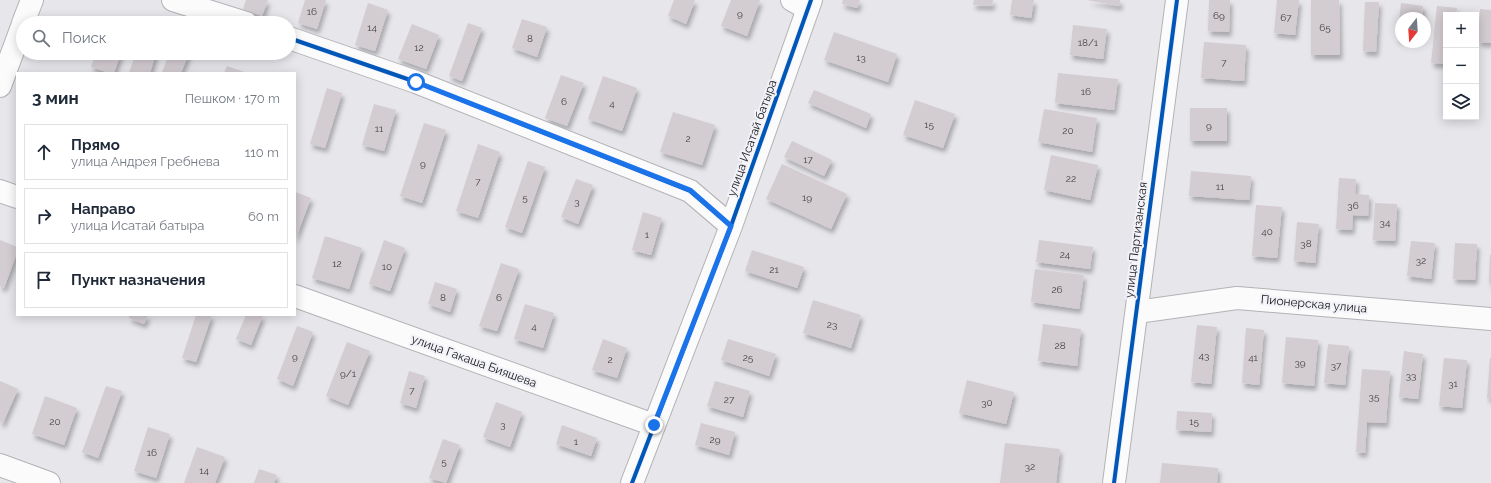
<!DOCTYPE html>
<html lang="ru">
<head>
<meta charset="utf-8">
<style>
	:root { --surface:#fff; --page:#f2f2f3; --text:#1f2937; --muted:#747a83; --line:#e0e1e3 }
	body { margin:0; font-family:Raleway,sans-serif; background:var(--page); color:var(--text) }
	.controls { position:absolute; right:12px; top:12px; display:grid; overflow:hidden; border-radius:0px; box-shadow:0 2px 10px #0003 }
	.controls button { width:36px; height:36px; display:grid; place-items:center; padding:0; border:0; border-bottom:1px solid var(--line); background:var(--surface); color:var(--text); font:20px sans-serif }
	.compass { position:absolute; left:1395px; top:12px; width:36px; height:36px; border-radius:50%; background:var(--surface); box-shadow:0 2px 10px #0003; rotate:197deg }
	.stop { position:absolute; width:12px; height:12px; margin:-9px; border:3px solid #1a73e8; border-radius:50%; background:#fff }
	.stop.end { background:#1a73e8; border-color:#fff; box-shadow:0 1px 4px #0008 }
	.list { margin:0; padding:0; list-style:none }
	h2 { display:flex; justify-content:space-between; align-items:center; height:52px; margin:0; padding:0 16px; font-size:17px }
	h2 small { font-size:13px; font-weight:400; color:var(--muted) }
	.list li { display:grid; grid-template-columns:26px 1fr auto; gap:12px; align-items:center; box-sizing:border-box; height:56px; margin:0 8px 8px; padding:0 8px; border:1px solid var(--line); border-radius:0px }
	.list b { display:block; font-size:15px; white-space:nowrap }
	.list p { margin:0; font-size:13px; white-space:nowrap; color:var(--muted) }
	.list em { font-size:13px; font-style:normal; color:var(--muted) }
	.icon { flex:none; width:22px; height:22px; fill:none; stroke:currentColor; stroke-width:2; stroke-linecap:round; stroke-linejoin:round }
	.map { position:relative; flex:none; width:1491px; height:483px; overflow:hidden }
	.search { position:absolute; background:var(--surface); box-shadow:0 2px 10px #0003; left:16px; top:16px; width:280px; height:44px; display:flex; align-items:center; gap:10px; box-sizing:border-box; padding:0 14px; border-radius:22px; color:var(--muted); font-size:15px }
	.panel { position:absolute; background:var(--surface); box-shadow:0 2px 10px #0003; left:16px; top:72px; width:280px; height:244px; border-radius:0px }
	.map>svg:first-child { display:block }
	.building { fill:#d3ccd1; filter:url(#shadow) }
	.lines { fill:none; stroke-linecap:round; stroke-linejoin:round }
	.minor-casing { stroke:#b3b3b6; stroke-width:24 }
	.minor { stroke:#fbfbfc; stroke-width:22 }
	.cycleway-casing { stroke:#f2f2f9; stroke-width:6 }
	.cycleway { stroke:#0057b8; stroke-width:4 }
	.route { stroke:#1a73e8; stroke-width:5 }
	.labels { text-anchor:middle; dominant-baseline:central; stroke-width:4; stroke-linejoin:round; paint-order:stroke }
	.number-label { font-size:10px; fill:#464447 }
	.street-label { font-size:12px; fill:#171719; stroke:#f2f2f9 }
</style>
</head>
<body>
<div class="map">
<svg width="1491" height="483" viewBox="0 0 1491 483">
	<defs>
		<filter id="shadow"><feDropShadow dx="2.5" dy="4.5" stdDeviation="2" flood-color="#0004"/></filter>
	</defs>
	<rect width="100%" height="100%" fill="#e6e6eb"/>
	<!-- building -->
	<path class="building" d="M246,0H268L262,16L243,9Z
		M305,0H326L317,29L298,23Z
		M674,0H695L686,24L668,16Z
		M731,0H760L747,36L721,26Z
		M843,0H860L857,8L842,4Z
		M974,0H993L992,6L973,5Z
		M1012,0H1034L1031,18L1010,15Z
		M1087,0H1120V6Z
		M1209,0H1230L1229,32L1208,31Z
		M1277,0H1299L1295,35L1274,33Z
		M1311,0H1339L1340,55H1311Z
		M1365,2H1379L1376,52L1363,51Z
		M368,3L388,10L375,51L355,45Z
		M1401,3L1423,6L1422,18H1401V40L1397,39Z
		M1437,6L1457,8L1456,15H1446V64L1431,63Z
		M1480,9L1491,10V43L1478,42Z
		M522,19L547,27L537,57L512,48Z
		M468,23L482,28L462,81L449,76Z
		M412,24L439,35L426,69L398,59Z
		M1073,25L1107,29L1103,59L1070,55Z
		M834,32L897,54L888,82L824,60Z
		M1204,42L1246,45L1244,81L1201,78Z
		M96,53H121L114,73H109L91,67Z
		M136,53H156L150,73H129Z
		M169,53H189L181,73H162Z
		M227,66L247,73H224Z
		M1058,73L1118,79L1114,110L1055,103Z
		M561,75L584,83L567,126L545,118Z
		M603,76L637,88L622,131L588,119Z
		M327,88L342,93L325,148L310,144Z
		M814,90L871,114L866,128L808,103Z
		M915,100L955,114L943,148L903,135Z
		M374,104L396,110L384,151L362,145Z
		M1190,108H1227V141H1190Z
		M1044,109L1097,118L1092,152L1038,142Z
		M673,112L715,125L702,165L660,152Z
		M424,123L446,130L422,203L400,196Z
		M792,141L832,160L824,176L784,157Z
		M478,144L500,152L478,218L456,211Z
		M1051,155L1098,165L1090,200L1044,190Z
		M528,161L545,167L522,233L505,227Z
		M782,164L847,194L831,229L766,199Z
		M1191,171L1251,176L1249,200L1189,196Z
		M1339,178L1356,179L1355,194L1369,195L1368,216L1353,215L1352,230L1336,229Z
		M576,179L593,185L578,224L561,217Z
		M295,192L311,198L295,240Z
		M1375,203L1397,204L1395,241L1373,240Z
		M1256,205L1282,207L1277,258L1252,256Z
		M643,212L662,218L651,255L632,250Z
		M1297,222L1319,224L1315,263L1294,261Z
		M325,236L362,248L349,289L312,278Z
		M0,240L17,247V253L4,288L0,286Z
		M384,240L405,248L390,291L369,284Z
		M1039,240L1093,247L1090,269L1036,262Z
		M1411,241L1435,243L1431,279L1407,276Z
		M1455,243L1477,244L1475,280L1453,279Z
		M752,250L804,267L797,288L745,271Z
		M1490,255H1491V283H1489Z
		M501,263L519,269L497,331L479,326Z
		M1035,269L1084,275L1079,309L1031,302Z
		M435,282L457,289L450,312L428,304Z
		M813,300L861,315L851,348L803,333Z
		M525,304L554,313L543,348L514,339Z
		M130,315H148L144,324L129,318Z
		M196,315H212L196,362L182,358Z
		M246,315H263L251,345L236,339Z
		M1043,324L1081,329L1077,366L1038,361Z
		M1197,325L1217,327L1211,384L1191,382Z
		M297,326L313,332L293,386L277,379Z
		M1246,328L1264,330L1259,385L1242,383Z
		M1286,337L1318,340L1314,386L1282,383Z
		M603,339L627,348L617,378L592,370Z
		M728,339L776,354L769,376L721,360Z
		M347,342L370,351L348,405L326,396Z
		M1328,344L1349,346L1345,385L1324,383Z
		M1404,351L1423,354L1418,399L1399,397Z
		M1444,358L1467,360L1462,408L1439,406Z
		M1490,358H1491V399L1487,398Z
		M1362,369L1390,371L1386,423L1367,422L1365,453L1356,452Z
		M409,371L425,376L416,408L400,403Z
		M967,380L1014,392L1006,424L959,413Z
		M0,381L18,389L3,423L0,422Z
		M715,381L750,391L743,417L707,406Z
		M106,386L122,391L98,458L82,452Z
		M45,396L77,408L64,445L32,434Z
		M496,402L522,412L510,447L483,437Z
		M1177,411L1212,413L1211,432L1176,430Z
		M701,423L735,432L729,455L695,445Z
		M562,425L597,438L591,456L556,444Z
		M148,427L170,434L156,478L134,471Z
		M443,439L460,445L446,483L429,478Z
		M1005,443L1060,449L1056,483H1000Z
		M197,447L225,457L215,483H184Z
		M1162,463L1218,468L1217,483H1160Z
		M259,469L277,475L274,483H254Z"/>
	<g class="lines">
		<!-- minor casing -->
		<g class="minor-casing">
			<path id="minor" d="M173,0L246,23
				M792,0L808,9
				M23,23L32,0
				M289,38L416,82L690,191L731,226
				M0,86L23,24
				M0,191L17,197
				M295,296L654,425
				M1137,312L1237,298L1491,319
				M0,465L49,483
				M632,483L731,226L811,0
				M1114,483L1177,0"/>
		</g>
		<!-- minor -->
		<use href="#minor" class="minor"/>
		<!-- cycleway casing -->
		<g class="cycleway-casing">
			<path id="cycleway" d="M289,38L416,82L690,191L731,226
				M632,483L731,226L811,0
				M1114,483L1177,0"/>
		</g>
		<!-- cycleway -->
		<use href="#cycleway" class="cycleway"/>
	</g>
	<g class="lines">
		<!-- route -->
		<path class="route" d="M416,82L690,190L731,226L654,425"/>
	</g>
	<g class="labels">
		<!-- number labels -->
		<g class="number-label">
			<text x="312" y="11">16</text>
			<text x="740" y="13">9</text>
			<text x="1219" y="15">69</text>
			<text x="1286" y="17">67</text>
			<text x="372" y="27">14</text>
			<text x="1325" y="27">65</text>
			<text x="530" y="38">8</text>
			<text x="1088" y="42">18/1</text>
			<text x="419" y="47">12</text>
			<text x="861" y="57">13</text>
			<text x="1224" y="62">7</text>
			<text x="1086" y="91">16</text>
			<text x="564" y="101">6</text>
			<text x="612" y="103">4</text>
			<text x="929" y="124">15</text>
			<text x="1209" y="125">9</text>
			<text x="379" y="128">11</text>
			<text x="1068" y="130">20</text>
			<text x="688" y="138">2</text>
			<text x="808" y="159">17</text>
			<text x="423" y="163">9</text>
			<text x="1071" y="178">22</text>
			<text x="478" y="181">7</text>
			<text x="1220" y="186">11</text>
			<text x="525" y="197">5</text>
			<text x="807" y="197">19</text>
			<text x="577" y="201">3</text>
			<text x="1353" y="205">36</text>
			<text x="1385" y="222">34</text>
			<text x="1267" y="231">40</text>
			<text x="647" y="234">1</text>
			<text x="1306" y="243">38</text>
			<text x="1065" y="254">24</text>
			<text x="1421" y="260">32</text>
			<text x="337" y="263">12</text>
			<text x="387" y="266">10</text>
			<text x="774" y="269">21</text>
			<text x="1057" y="289">26</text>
			<text x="443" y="297">8</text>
			<text x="499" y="297">6</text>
			<text x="832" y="324">23</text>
			<text x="534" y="326">4</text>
			<text x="1060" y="345">28</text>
			<text x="1204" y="355">43</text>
			<text x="295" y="356">9</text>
			<text x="748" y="357">25</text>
			<text x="1253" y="357">41</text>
			<text x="610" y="359">2</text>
			<text x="1300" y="362">39</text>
			<text x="1336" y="365">37</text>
			<text x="348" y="373">9/1</text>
			<text x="1411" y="375">33</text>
			<text x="1453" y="383">31</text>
			<text x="412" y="390">7</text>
			<text x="1374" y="396">35</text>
			<text x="729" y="399">27</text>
			<text x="987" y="402">30</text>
			<text x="55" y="421">20</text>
			<text x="1194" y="421">15</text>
			<text x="503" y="424">3</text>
			<text x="715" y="439">29</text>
			<text x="576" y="441">1</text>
			<text x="152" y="452">16</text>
			<text x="444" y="461">5</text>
			<text x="1030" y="466">32</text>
			<text x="204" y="470">14</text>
		</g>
		<!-- street labels -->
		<g class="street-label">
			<text transform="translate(752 138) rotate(-70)">улица Исатай батыра</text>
			<text transform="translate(1136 240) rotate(-83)">улица Партизанская</text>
			<text transform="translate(1314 304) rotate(5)">Пионерская улица</text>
			<text transform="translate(474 361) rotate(20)">улица Гакаша Бияшева</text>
		</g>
	</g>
</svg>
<div class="controls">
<button>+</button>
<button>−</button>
<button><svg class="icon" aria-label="layers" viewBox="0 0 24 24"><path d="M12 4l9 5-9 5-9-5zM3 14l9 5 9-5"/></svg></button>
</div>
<svg class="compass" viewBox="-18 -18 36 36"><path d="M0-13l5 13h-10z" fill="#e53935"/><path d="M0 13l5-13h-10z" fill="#747a83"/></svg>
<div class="stop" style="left:416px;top:82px"></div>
<div class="stop end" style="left:654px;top:425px"></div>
<div class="search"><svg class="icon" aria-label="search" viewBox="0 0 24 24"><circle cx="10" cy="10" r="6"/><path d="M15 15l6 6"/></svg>Поиск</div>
<section class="panel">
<h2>3 мин<small>Пешком · 170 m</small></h2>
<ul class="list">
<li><svg class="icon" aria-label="ahead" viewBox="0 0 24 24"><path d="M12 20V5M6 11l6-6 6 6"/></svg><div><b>Прямо</b><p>улица Андрея Гребнева</p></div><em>110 m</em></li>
<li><svg class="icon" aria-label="right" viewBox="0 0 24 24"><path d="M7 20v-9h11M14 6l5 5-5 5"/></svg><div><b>Направо</b><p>улица Исатай батыра</p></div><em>60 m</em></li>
<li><svg class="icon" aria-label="arrive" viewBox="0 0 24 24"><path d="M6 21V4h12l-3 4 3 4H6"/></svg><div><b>Пункт назначения</b></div></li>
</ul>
</section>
</div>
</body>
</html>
